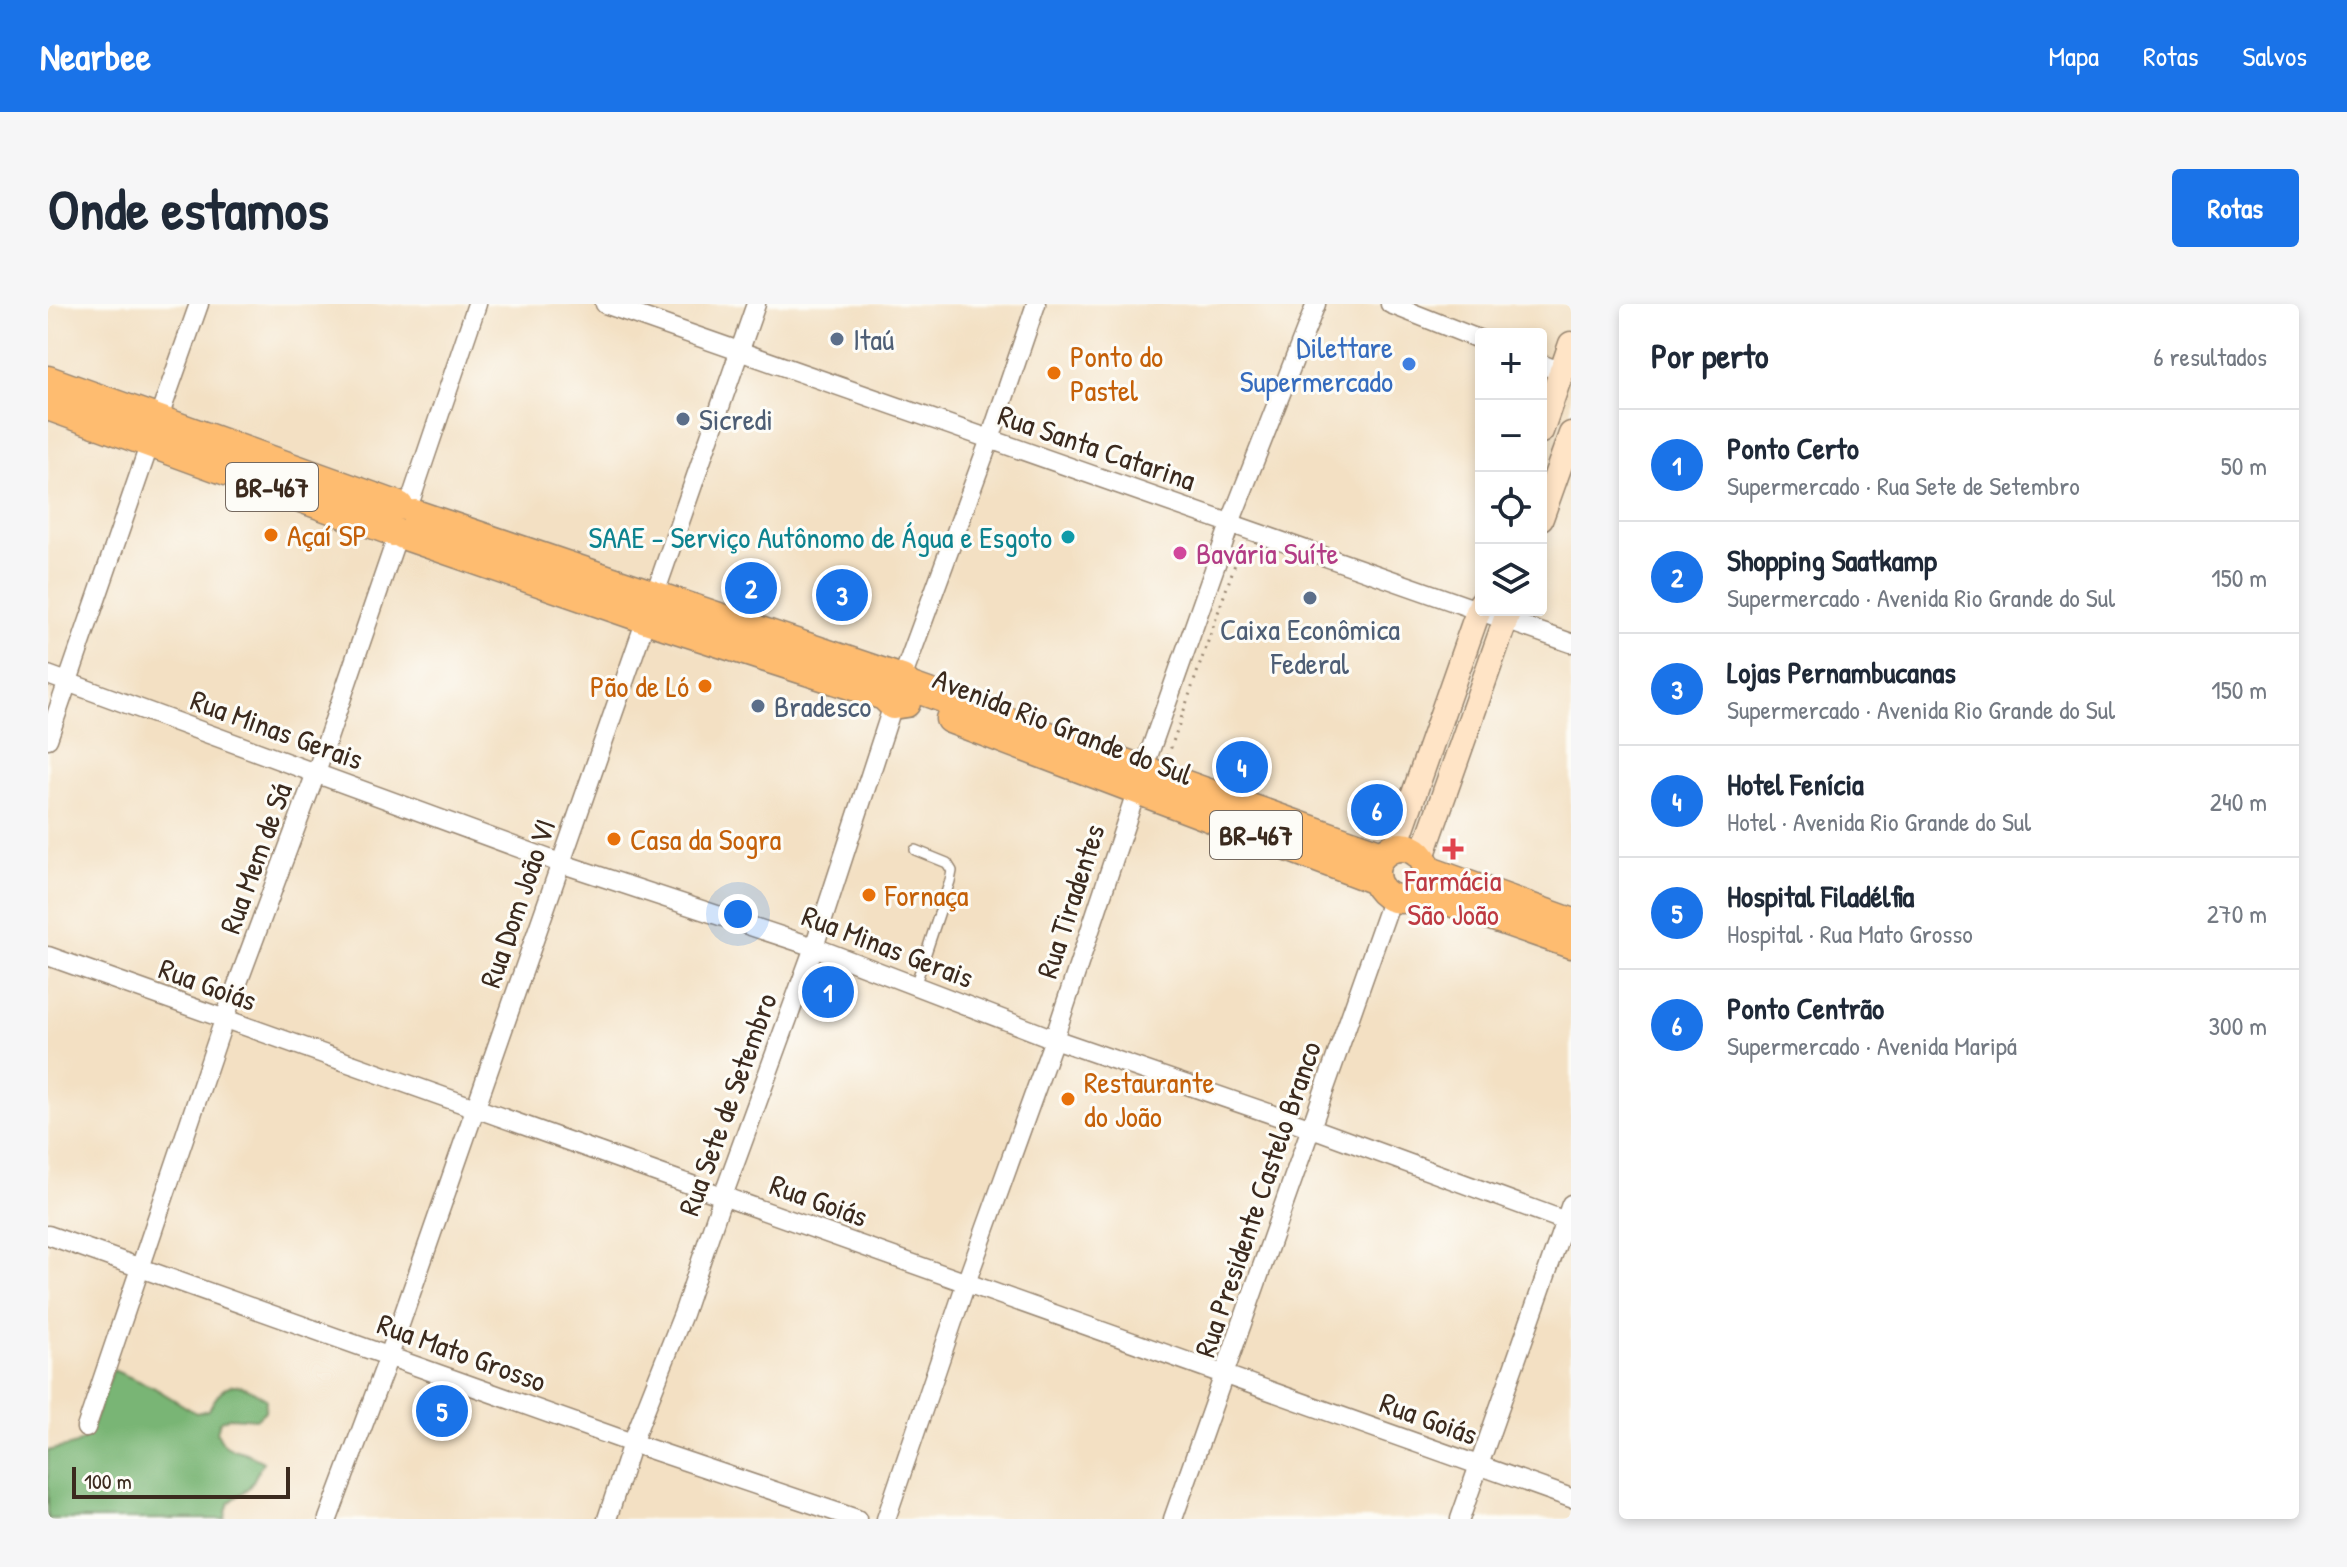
<!DOCTYPE html>
<html lang="pt">
<head>
<meta charset="utf-8">
<style>
	:root { --surface:#fff; --page:#f6f6f7; --text:#1f2937; --muted:#747a83; --line:#e0e1e3; --accent:#1a73e8 }
	body { margin:0; font-family:"Patrick Hand",sans-serif; background:var(--page); color:var(--text) }
	.controls { position:absolute; right:24px; top:24px; display:grid; overflow:hidden; border-radius:8px; box-shadow:0 4px 12px #0003 }
	.controls button { width:72px; height:72px; display:grid; place-items:center; padding:0; border:0; border-bottom:2px solid var(--line); background:var(--surface); color:var(--text); font:40px sans-serif }
	.scale { position:absolute; left:24px; bottom:20px; width:218px; box-sizing:border-box; padding-left:8px; border:4px solid #3b2a1e; border-top:0; font-size:22px; line-height:28px; white-space:nowrap; color:#3b2a1e; -webkit-text-stroke:6px #fdfcf7; paint-order:stroke }
	.you { position:absolute; left:690px; top:610px; width:28px; height:28px; margin:-20px; border:6px solid #fff; border-radius:50%; background:#1a73e8; box-shadow:0 0 0 12px #1a73e833 }
	.badge { display:grid; place-items:center; width:52px; height:52px; border-radius:50%; background:var(--accent); color:#fff; font-size:26px; font-weight:700 }
	.pin { position:absolute; translate:-50% -50%; border:4px solid #fff; box-shadow:0 2px 8px #0006 }
	.list { margin:0; padding:0; list-style:none }
	h2 { display:flex; justify-content:space-between; align-items:center; height:104px; margin:0; padding:0 32px; font-size:34px }
	h2 small { font-size:26px; font-weight:400; color:var(--muted) }
	.list li { display:grid; grid-template-columns:52px 1fr auto; gap:24px; align-items:center; box-sizing:border-box; height:112px; padding:0 32px; border-top:2px solid var(--line) }
	.list b { display:block; font-size:30px; white-space:nowrap }
	.list p { margin:0; font-size:26px; white-space:nowrap; color:var(--muted) }
	.list em { font-size:26px; font-style:normal; color:var(--muted) }
	.icon { flex:none; width:44px; height:44px; fill:none; stroke:currentColor; stroke-width:2; stroke-linecap:round; stroke-linejoin:round }
	.map { position:relative; flex:none; width:1523px; height:1215px; overflow:hidden; border-radius:8px }
	header { display:flex; align-items:center; gap:48px; box-sizing:border-box; height:112px; padding:0 40px; background:var(--accent); color:#fff }
	header strong { font-size:38px }
	nav { display:flex; gap:44px; margin-inline-start:auto; font-size:28px }
	.intro { display:flex; align-items:center; justify-content:space-between; box-sizing:border-box; height:192px; padding:0 48px }
	h1 { margin:0; font-size:56px }
	.button { padding:20px 36px; border-radius:8px; background:var(--accent); color:#fff; font-size:28px; font-weight:700 }
	main { display:flex; gap:48px; padding:0 48px }
	aside { flex:1; background:var(--surface); border-radius:8px; box-shadow:0 4px 12px #0003 }
	.map>svg:first-child { display:block }
	.forest { fill:#79b574; stroke:#5a7049; stroke-width:2 }
	.lines { fill:none; stroke-linecap:round; stroke-linejoin:round }
	.service-casing { stroke:#978570; stroke-width:12 }
	.minor-casing { stroke:#978570; stroke-width:21 }
	.secondary-casing { stroke:#978570; stroke-width:27 }
	.primary-casing { stroke:#978570; stroke-width:31 }
	.path { stroke:#978570; stroke-width:3; stroke-dasharray:2 6; stroke-linecap:butt }
	.service { stroke:#fff; stroke-width:9 }
	.minor { stroke:#fff; stroke-width:18 }
	.secondary { stroke:#ffe4c6; stroke-width:24 }
	.primary { stroke:#febc70; stroke-width:28 }
	.service-dot { fill:#5c6f8a; stroke:#fdfcf7; stroke-width:3 }
	.shop-dot { fill:#3f7fe0; stroke:#fdfcf7; stroke-width:3 }
	.food-dot { fill:#e8710a; stroke:#fdfcf7; stroke-width:3 }
	.culture-dot { fill:#0f9aa8; stroke:#fdfcf7; stroke-width:3 }
	.hotel-dot { fill:#d1479c; stroke:#fdfcf7; stroke-width:3 }
	.health-dot { fill:#e0444e; stroke:#fdfcf7; stroke-width:3 }
	.labels { text-anchor:middle; dominant-baseline:central; stroke-width:6; stroke-linejoin:round; paint-order:stroke }
	.shield { fill:#fdfcf7; stroke:#75695f; stroke-width:2 }
	.shield-label { font-size:28px; font-weight:bold; fill:#3b2a1e }
	.service-label { font-size:30px; fill:#4e5e75; stroke:#fdfcf7; text-anchor:start }
	.shop-label { font-size:30px; fill:#366cbe; stroke:#fdfcf7; text-anchor:end }
	.food-label { font-size:30px; fill:#c56008; stroke:#fdfcf7; text-anchor:start }
	.street-label { font-size:30px; fill:#3b2a1e; stroke:#fdfcf7 }
	.culture-label { font-size:30px; fill:#0d838f; stroke:#fdfcf7; text-anchor:end }
	.hotel-label { font-size:30px; fill:#b23c85; stroke:#fdfcf7; text-anchor:start }
	.health-label { font-size:30px; fill:#be3a42; stroke:#fdfcf7 }
</style>
</head>
<body>
<header>
<strong>Nearbee</strong>
<nav><a>Mapa</a><a>Rotas</a><a>Salvos</a></nav>
</header>
<div class="intro"><h1>Onde estamos</h1><a class="button">Rotas</a></div>
<main>
<div class="map">
<svg width="1523" height="1215" viewBox="0 0 1523 1215">
	<rect width="100%" height="100%" fill="#fdfcf7"/>
	<filter id="ink" filterUnits="userSpaceOnUse"><feTurbulence type="fractalNoise" baseFrequency=".0125" numOctaves="2"/><feDisplacementMap in="SourceGraphic" scale="16" xChannelSelector="R" yChannelSelector="G"/><feConvolveMatrix kernelMatrix="1 2 1 2 8 2 1 2 1" color-interpolation-filters="sRGB"/></filter>
	<filter id="wash" filterUnits="userSpaceOnUse"><feTurbulence type="fractalNoise" baseFrequency=".006" numOctaves="4" result="noise"/><feDisplacementMap in="SourceGraphic" scale="32" xChannelSelector="R" yChannelSelector="G"/><feGaussianBlur stdDeviation="1.8" result="paint"/><feColorMatrix in="noise" values="0 0 0 0 0 0 0 0 0 0 0 0 0 0 0 0 0 1.4 0 .05"/><feComposite in="paint" operator="in"/></filter>
	<g filter="url(#wash)">
		<rect width="100%" height="100%" fill="#f3e0c3"/>
		<!-- forest -->
		<path class="forest" d="M65,1066L105,1083L148,1109L161,1106C177,1073 189,1076 218,1095L217,1107L208,1115L183,1113L172,1117L169,1128C177,1145 179,1143 195,1148C202,1150 209,1155 215,1158C210,1165 207,1176 201,1183C189,1196 179,1192 177,1215H0V1147C15,1142 30,1144 41,1130Z"/>
	</g>
	<g filter="url(#ink)">
		<g class="lines">
			<!-- service casing -->
			<g class="service-casing">
				<path id="service" d="M867,682L902,577L904,567L899,559L867,546"/>
			</g>
			<!-- minor casing -->
			<g class="minor-casing">
				<path id="minor" d="M557,0L1523,339
					M1342,0L1433,36
					M1493,60L1514,68
					M110,116L151,0
					M360,204L429,0
					M0,371L512,559L766,643L1006,735L1264,824L1523,919
					M854,375L942,135L988,0
					M0,435L102,139
					M0,652L1523,1194
					M0,931L584,1139L809,1215
					M38,1124L176,716L268,469L350,230
					M280,1215L341,1052L708,0
					M559,1215L584,1139L635,1010L675,892L766,643L845,401
					M838,1215L918,979L1006,735L1096,464L1186,209L1268,0
					M1125,1215L1344,594
					M1412,1215L1523,900"/>
			</g>
			<!-- secondary casing -->
			<g class="secondary-casing">
				<path id="secondary" d="M1493,127L1523,40
					M1493,214L1523,130
					M1347,544L1433,299
					M1374,553L1461,306"/>
			</g>
			<!-- primary casing -->
			<g class="primary-casing">
				<path id="primary" d="M0,76L351,202
					M0,102L346,228
					M367,210L854,375L861,382L1334,551
					M355,231L598,315L836,392L845,401L858,399
					M902,415L1327,576
					M1327 569a26 26 0 1 1 52 0a26 26 0 1 1-52 0Z
					M1379,566L1523,618
					M1371,587L1523,640"/>
			</g>
			<!-- path -->
			<path class="path" d="M1120,452L1194,240"/>
			<!-- service -->
			<use href="#service" class="service"/>
			<!-- minor -->
			<use href="#minor" class="minor"/>
			<!-- secondary -->
			<use href="#secondary" class="secondary"/>
			<!-- primary -->
			<use href="#primary" class="primary"/>
		</g>
	</g>
	<!-- markers -->
	<g class="service-dot">
		<circle cx="789" cy="35" r="8"/>
		<circle cx="635" cy="115" r="8"/>
		<circle cx="1262" cy="294" r="8"/>
		<circle cx="710" cy="402" r="8"/>
	</g>
	<circle class="shop-dot" cx="1361" cy="60" r="8"/>
	<g class="food-dot">
		<circle cx="1006" cy="69" r="8"/>
		<circle cx="223" cy="231" r="8"/>
		<circle cx="657" cy="382" r="8"/>
		<circle cx="566" cy="535" r="8"/>
		<circle cx="821" cy="591" r="8"/>
		<circle cx="1020" cy="795" r="8"/>
	</g>
	<circle class="culture-dot" cx="1020" cy="233" r="8"/>
	<circle class="hotel-dot" cx="1132" cy="249" r="8"/>
	<path class="health-dot" d="M1401 533h8v8h8v8h-8v8h-8v-8h-8v-8h8z"/>
	<g class="labels">
		<!-- shield labels -->
		<g class="shield">
			<rect x="178" y="159" width="92" height="48" rx="6"/>
			<rect x="1162" y="507" width="92" height="48" rx="6"/>
		</g>
		<g class="shield-label">
			<text x="224" y="183">BR-467</text>
			<text x="1208" y="531">BR-467</text>
		</g>
		<!-- service labels -->
		<g class="service-label">
			<text x="805" y="35">Itaú</text>
			<text x="651" y="115">Sicredi</text>
			<text x="1262" y="325" text-anchor="middle">Caixa Econômica<tspan x="1262" dy="34">Federal</tspan></text>
			<text x="726" y="402">Bradesco</text>
		</g>
		<!-- shop labels -->
		<g class="shop-label">
			<text x="1345" y="43">Dilettare<tspan x="1345" dy="34">Supermercado</tspan></text>
		</g>
		<!-- food labels -->
		<g class="food-label">
			<text x="1022" y="52">Ponto do<tspan x="1022" dy="34">Pastel</tspan></text>
			<text x="239" y="231">Açaí SP</text>
			<text x="641" y="382" text-anchor="end">Pão de Ló</text>
			<text x="582" y="535">Casa da Sogra</text>
			<text x="837" y="591">Fornaça</text>
			<text x="1036" y="778">Restaurante<tspan x="1036" dy="34">do João</tspan></text>
		</g>
		<!-- street labels -->
		<g class="street-label">
			<text transform="translate(1049 143) rotate(19)">Rua Santa Catarina</text>
			<text transform="translate(1015 422) rotate(21)">Avenida Rio Grande do Sul</text>
			<text transform="translate(229 425) rotate(20)">Rua Minas Gerais</text>
			<text transform="translate(207 554) rotate(-70)">Rua Mem de Sá</text>
			<text transform="translate(1022 597) rotate(-72)">Rua Tiradentes</text>
			<text transform="translate(469 599) rotate(-71)">Rua Dom João VI</text>
			<text transform="translate(840 642) rotate(21)">Rua Minas Gerais</text>
			<text transform="translate(160 680) rotate(20)">Rua Goiás</text>
			<text transform="translate(679 800) rotate(-70)">Rua Sete de Setembro</text>
			<text transform="translate(1209 895) rotate(-71)">Rua Presidente Castelo Branco</text>
			<text transform="translate(771 896) rotate(20)">Rua Goiás</text>
			<text transform="translate(414 1048) rotate(20)">Rua Mato Grosso</text>
			<text transform="translate(1381 1114) rotate(20)">Rua Goiás</text>
		</g>
		<!-- culture labels -->
		<g class="culture-label">
			<text x="1004" y="233">SAAE - Serviço Autônomo de Água e Esgoto</text>
		</g>
		<!-- hotel labels -->
		<g class="hotel-label">
			<text x="1148" y="249">Bavária Suíte</text>
		</g>
		<!-- health labels -->
		<g class="health-label">
			<text x="1405" y="576">Farmácia<tspan x="1405" dy="34">São João</tspan></text>
		</g>
	</g>
</svg>
<div class="controls">
<button>+</button>
<button>−</button>
<button><svg class="icon" aria-label="locate" viewBox="0 0 24 24"><circle cx="12" cy="12" r="6"/><path d="M12 2v4M12 18v4M2 12h4M18 12h4"/></svg></button>
<button><svg class="icon" aria-label="layers" viewBox="0 0 24 24"><path d="M12 4l9 5-9 5-9-5zM3 14l9 5 9-5"/></svg></button>
</div>
<div class="scale">100 m</div>
<div class="you"></div>
<div class="pin badge" style="left:780px;top:688px">1</div>
<div class="pin badge" style="left:703px;top:284px">2</div>
<div class="pin badge" style="left:794px;top:291px">3</div>
<div class="pin badge" style="left:1194px;top:463px">4</div>
<div class="pin badge" style="left:394px;top:1107px">5</div>
<div class="pin badge" style="left:1329px;top:506px">6</div>
</div>
<aside>
<h2>Por perto<small>6 resultados</small></h2>
<ul class="list">
<li><span class="badge">1</span><div><b>Ponto Certo</b><p>Supermercado · Rua Sete de Setembro</p></div><em>50 m</em></li>
<li><span class="badge">2</span><div><b>Shopping Saatkamp</b><p>Supermercado · Avenida Rio Grande do Sul</p></div><em>150 m</em></li>
<li><span class="badge">3</span><div><b>Lojas Pernambucanas</b><p>Supermercado · Avenida Rio Grande do Sul</p></div><em>150 m</em></li>
<li><span class="badge">4</span><div><b>Hotel Fenícia</b><p>Hotel · Avenida Rio Grande do Sul</p></div><em>240 m</em></li>
<li><span class="badge">5</span><div><b>Hospital Filadélfia</b><p>Hospital · Rua Mato Grosso</p></div><em>270 m</em></li>
<li><span class="badge">6</span><div><b>Ponto Centrão</b><p>Supermercado · Avenida Maripá</p></div><em>300 m</em></li>
</ul>
</aside>
</main>
</body>
</html>
